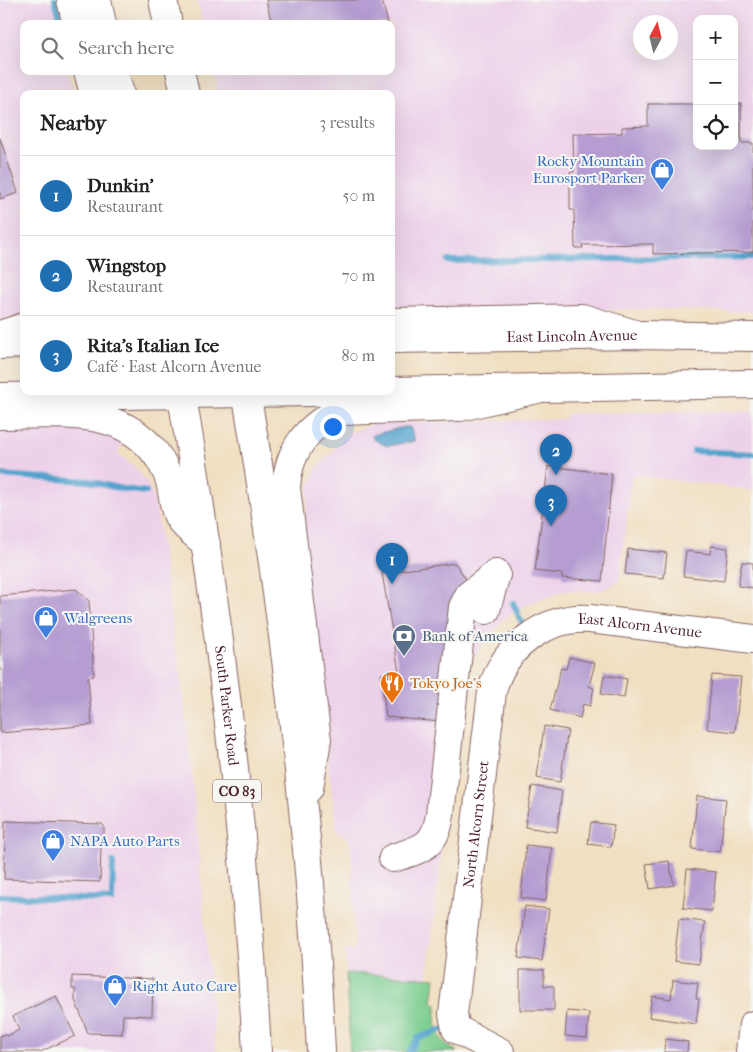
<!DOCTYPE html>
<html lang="en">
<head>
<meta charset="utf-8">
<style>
	:root { --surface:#fff; --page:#f2f2f2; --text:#222; --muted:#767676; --line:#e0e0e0; --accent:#1f6fb2 }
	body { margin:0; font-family:"IM FELL French Canon",serif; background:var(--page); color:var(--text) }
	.controls { position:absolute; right:15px; top:15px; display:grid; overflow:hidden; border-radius:10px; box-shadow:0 5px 20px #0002 }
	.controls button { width:45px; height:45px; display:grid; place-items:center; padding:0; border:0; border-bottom:1px solid var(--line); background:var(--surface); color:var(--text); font:25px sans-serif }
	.compass { position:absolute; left:633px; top:15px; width:45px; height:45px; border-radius:50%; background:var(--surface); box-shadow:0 5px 20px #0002; rotate:7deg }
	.you { position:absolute; left:332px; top:426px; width:18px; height:18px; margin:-12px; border:4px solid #fff; border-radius:50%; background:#1a73e8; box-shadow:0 0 0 8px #1a73e833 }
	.badge { display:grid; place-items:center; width:32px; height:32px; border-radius:50%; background:var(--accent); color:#fff; font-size:16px; font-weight:700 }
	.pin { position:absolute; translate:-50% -41px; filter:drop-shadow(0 1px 2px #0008) }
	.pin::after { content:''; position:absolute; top:26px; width:18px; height:15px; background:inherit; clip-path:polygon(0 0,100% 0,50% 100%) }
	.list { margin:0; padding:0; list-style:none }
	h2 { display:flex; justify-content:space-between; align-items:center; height:65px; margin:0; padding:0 20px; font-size:21px }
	h2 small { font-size:16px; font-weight:400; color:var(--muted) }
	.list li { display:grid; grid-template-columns:32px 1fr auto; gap:15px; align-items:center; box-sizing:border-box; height:80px; padding:0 20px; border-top:1px solid var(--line) }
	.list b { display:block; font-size:19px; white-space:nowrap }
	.list p { margin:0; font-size:16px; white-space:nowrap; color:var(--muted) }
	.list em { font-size:16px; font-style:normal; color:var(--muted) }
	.icon { flex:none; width:28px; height:28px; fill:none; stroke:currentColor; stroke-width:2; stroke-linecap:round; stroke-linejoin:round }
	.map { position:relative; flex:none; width:753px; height:1052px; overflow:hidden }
	.search { position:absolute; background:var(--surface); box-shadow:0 5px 20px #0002; left:20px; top:20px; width:375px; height:55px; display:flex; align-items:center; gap:12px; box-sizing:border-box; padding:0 18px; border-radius:10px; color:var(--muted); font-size:19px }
	.panel { position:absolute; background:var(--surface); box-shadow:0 5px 20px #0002; left:20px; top:90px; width:375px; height:305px; border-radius:10px }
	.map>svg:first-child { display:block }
	.built { fill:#edd1e9; fill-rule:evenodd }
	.green { fill:#7bce90; stroke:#62765e }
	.water { fill:#52a3cd; stroke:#4e617c }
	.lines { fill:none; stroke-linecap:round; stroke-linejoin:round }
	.stream { stroke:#52a3cd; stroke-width:6 }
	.building { fill:#b59dd2 }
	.minor-casing { stroke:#846260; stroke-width:30 }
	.major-casing { stroke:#846260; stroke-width:30 }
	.highway-casing { stroke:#846260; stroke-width:30 }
	.minor { stroke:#fff; stroke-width:28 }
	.major { stroke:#fff; stroke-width:28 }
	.highway { stroke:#fff; stroke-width:28 }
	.labels { text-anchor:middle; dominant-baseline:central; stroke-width:4; stroke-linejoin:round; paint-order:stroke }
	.shield { fill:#f6f6f2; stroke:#7e6067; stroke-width:1 }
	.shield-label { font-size:14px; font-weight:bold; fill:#4a1f2b }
	.shop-label { font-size:15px; fill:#366cbe; stroke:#f6f6f2; text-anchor:start }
	.street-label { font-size:15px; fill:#4a1f2b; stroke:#f6f6f2 }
	.service-label { font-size:15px; fill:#4e5e75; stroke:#f6f6f2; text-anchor:start }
	.food-label { font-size:15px; fill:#c56008; stroke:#f6f6f2; text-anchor:start }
</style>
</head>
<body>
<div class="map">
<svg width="753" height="1052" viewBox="0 0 753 1052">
	<rect width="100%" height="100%" fill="#f6f6f2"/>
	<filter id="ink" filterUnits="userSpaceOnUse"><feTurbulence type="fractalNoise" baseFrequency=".02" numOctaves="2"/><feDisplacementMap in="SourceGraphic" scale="10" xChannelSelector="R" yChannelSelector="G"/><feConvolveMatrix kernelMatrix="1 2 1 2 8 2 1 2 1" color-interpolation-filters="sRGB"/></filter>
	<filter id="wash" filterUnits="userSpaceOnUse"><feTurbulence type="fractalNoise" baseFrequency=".0096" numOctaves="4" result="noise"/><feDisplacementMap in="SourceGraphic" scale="20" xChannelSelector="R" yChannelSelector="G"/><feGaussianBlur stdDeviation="1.12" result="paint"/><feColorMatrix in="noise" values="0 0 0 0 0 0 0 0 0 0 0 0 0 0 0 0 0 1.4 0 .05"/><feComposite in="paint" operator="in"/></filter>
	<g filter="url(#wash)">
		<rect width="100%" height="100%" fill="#f1dfc1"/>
		<!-- built -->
		<path class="built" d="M0,0H65L71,24H24V71H66L76,94H24V319H0Z
			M197,0H753V312L650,309L391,314V94H219L214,71H391V24H203ZM697,19H734V146H697ZM640,22H670V52H640Z
			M753,411V490L632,475L619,582L601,591H565L530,603L505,618L479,648L467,674L447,805L427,977L346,973L345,949H355L351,850L349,838L337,832L296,517L306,513L309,486L317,468L349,433L375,423L563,419L569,413Z
			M0,422L99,429L124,443L117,453L135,467L148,484L153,496L157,511L174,643L179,661L191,764L216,1052H0Z"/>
		<!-- green -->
		<path class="green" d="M346,973L435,978L432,1003L437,1004C433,1027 437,1041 458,1052H350Z"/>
		<!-- water -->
		<path class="water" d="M404,427H410L415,441L387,446L373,439L372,435Z"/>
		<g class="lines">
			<!-- stream -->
			<path class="stream" d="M55,0L62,24
				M448,261L753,257
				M694,451L753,454
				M0,475L88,481L123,489L146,492
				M513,603L520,619
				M522,622L528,632
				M0,896L112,900L113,862
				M409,1052L418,1038L449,1027"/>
		</g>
		<g id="blocks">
			<!-- building -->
			<path class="building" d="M266,0H382L388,24H272Z
				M734,103H741V143H753V252L653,254V244L582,245L583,248H575L574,210H570V172H574L573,134L622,133V127L648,126V104H697V146H734Z
				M0,138L18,193L0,199Z
				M548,466L612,474L602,581L562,578V574L535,571Z
				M711,546L728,548L724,581L683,576L686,551L710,554Z
				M628,549L667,553L664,578L625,574Z
				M742,562L753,563V588L738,586Z
				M455,563L468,582L441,722L386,717L381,674L399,672L382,573Z
				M76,589L89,601L94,676L88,677L92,725L0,733V596Z
				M569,657L595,663L589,686L594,688L590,706L583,704L580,718L550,710L561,668L566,669Z
				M604,675L627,679L624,698L601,694Z
				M712,675L741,677L735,732L707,729Z
				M544,726L568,730L560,782L537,778Z
				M532,786L562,791L557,832L525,827Z
				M697,796L726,799L720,852L692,849Z
				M5,821L102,824L104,826V845H101L100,882L4,879Z
				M591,822L614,825L611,847L588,844Z
				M526,845L552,848L546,901L521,898Z
				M669,861L674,885L650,889L646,864Z
				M687,869L716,872L712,911L683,908Z
				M525,906L549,909L542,961L518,958Z
				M679,919L705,922L699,964L674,961Z
				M520,970H544V986H554V1010H520Z
				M72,976L153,979L152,1016L123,1015L122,1034L88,1033L75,1000V989H72Z
				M673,980L698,983L696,998L699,999L696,1024L649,1017L652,996L671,999Z
				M56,996L75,1036L40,1052H0V1036L5,1034L7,1036L19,1030L13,1016Z
				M567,1011L589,1013L587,1038L565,1036Z
				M665,1039L688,1042L687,1052H664Z"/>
		</g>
	</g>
	<g filter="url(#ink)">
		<use href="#blocks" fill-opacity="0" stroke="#846260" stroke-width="1"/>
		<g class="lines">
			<!-- minor casing -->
			<g class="minor-casing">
				<g id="minor">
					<path d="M486,610L496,574"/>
					<path d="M393,858C421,849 436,847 440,814L463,607L469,595L496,574"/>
					<path id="s1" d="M500,1052L456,1029L453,1014L492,692C502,648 545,616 590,619L753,639"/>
					<path d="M750,1052L753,1025"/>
				</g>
			</g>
			<!-- major casing -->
			<g class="major-casing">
				<g id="major">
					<path id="s2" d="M391,339L638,335L753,337"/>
					<path d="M0,345L24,344"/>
					<path d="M391,391L753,384"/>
					<path d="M0,397L372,391"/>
				</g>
			</g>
			<!-- highway casing -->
			<g class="highway-casing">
				<g id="highway">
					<path d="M71,0L77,24"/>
					<path d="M97,0L102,24"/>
					<path d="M163,0L168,24"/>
					<path d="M88,71L94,94"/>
					<path d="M114,71L120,94"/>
					<path d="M180,71L185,94"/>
					<path d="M391,322L582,318L638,335"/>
					<path d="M0,335L24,327"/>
					<path id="s3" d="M181,391C219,610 245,830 257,1052"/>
					<path d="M246,391C283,610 311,831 321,1052"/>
					<path d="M0,415C64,415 136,403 167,473C173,486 172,501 177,514C181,525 198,536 206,544"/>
					<path d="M309,788L317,740L286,488C288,452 307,424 342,411L460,407L537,389"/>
				</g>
			</g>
			<!-- minor -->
			<use href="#minor" class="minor"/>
			<!-- major -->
			<use href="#major" class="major"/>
			<!-- highway -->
			<use href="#highway" class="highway"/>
		</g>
	</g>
	<!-- icons -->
	<defs>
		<g id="shop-pin" transform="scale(1.25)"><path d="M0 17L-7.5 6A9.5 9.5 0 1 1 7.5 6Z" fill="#3f7fe0" stroke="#f6f6f2"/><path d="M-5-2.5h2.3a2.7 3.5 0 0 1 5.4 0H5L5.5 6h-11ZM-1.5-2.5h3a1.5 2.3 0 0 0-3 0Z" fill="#fff"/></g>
		<g id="bank-pin" transform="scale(1.25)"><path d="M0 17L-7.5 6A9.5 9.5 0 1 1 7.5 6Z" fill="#5c6f8a" stroke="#f6f6f2"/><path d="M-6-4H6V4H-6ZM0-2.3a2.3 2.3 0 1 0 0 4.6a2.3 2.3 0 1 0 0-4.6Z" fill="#fff"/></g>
		<g id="restaurant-pin" transform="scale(1.25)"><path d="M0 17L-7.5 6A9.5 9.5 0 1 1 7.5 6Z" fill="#e8710a" stroke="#f6f6f2"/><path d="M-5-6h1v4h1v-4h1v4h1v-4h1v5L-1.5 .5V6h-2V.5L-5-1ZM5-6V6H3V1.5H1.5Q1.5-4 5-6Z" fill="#fff"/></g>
	</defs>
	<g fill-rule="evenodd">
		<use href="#shop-pin" x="662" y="170"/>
		<use href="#shop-pin" x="46" y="618"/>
		<use href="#bank-pin" x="404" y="636"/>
		<use href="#restaurant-pin" x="392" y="683"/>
		<use href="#shop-pin" x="53" y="841"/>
		<use href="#shop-pin" x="115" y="986"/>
	</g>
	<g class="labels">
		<!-- shield labels -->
		<rect class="shield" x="213" y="779.5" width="48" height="23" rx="4"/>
		<g class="shield-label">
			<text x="237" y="791">CO 83</text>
		</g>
		<!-- shop labels -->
		<g class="shop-label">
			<text x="644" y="161" text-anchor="end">Rocky Mountain<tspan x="644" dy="17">Eurosport Parker</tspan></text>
			<text x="64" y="618">Walgreens</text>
			<text x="70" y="841">NAPA Auto Parts</text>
			<text x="132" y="986">Right Auto Care</text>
		</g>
		<!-- street labels -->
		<g class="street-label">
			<text stroke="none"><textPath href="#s2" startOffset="181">East Lincoln Avenue</textPath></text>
			<text stroke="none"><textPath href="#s1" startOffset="572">East Alcorn Avenue</textPath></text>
			<text stroke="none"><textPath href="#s3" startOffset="318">South Parker Road</textPath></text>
			<text stroke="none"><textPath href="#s1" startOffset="256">North Alcorn Street</textPath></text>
		</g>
		<!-- service labels -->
		<g class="service-label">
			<text x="422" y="636">Bank of America</text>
		</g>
		<!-- food labels -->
		<g class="food-label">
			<text x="410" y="683">Tokyo Joe’s</text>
		</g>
	</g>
</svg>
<div class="controls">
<button>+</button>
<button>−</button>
<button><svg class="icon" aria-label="locate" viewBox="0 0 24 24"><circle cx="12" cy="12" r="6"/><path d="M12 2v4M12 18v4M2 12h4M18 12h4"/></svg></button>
</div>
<svg class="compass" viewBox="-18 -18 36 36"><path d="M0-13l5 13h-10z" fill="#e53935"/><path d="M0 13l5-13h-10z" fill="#767676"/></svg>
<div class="you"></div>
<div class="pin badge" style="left:392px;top:584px">1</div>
<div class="pin badge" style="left:556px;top:475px">2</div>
<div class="pin badge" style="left:551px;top:526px">3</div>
<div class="search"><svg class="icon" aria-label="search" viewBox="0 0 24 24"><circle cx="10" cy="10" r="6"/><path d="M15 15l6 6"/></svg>Search here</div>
<section class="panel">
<h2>Nearby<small>3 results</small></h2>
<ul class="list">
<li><span class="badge">1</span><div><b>Dunkin'</b><p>Restaurant</p></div><em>50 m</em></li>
<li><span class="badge">2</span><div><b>Wingstop</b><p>Restaurant</p></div><em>70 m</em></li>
<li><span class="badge">3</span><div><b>Rita's Italian Ice</b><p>Café · East Alcorn Avenue</p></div><em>80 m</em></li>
</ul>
</section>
</div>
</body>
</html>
